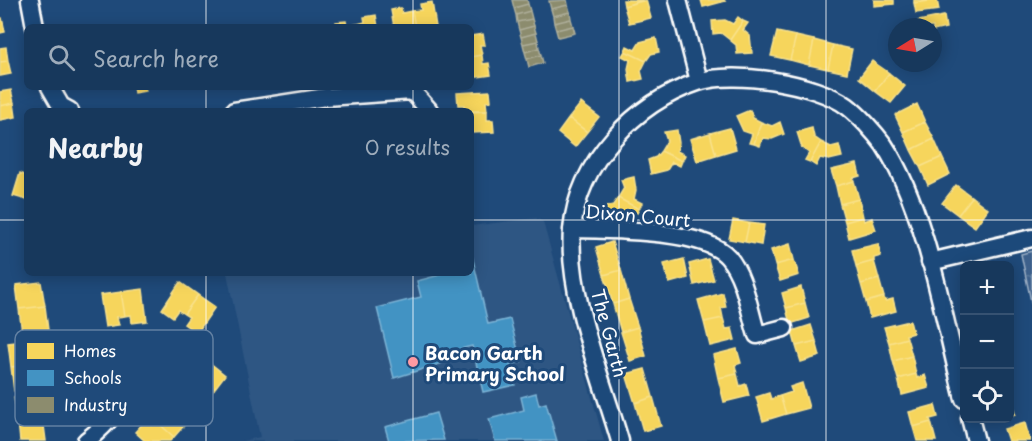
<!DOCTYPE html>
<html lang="en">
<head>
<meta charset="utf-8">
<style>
	:root { --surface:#17385c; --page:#244365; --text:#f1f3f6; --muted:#9eacbb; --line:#365272 }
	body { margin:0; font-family:"Playpen Sans",sans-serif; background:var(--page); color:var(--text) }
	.controls { position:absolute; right:18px; bottom:18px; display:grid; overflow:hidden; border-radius:9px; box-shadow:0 3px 15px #0003 }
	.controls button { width:54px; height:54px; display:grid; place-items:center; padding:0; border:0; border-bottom:2px solid var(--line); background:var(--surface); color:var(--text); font:30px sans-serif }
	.compass { position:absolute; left:888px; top:18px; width:54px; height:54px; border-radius:50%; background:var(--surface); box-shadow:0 3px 15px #0003; rotate:259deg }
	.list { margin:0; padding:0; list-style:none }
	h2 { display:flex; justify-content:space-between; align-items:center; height:78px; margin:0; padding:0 24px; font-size:26px }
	h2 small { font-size:20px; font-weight:400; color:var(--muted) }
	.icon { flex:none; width:33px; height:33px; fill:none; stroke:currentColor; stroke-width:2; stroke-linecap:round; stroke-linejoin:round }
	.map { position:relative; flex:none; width:1032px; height:441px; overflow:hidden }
	.search { position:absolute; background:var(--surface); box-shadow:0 3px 15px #0003; left:24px; top:24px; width:450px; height:66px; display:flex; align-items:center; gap:15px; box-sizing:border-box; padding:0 21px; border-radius:9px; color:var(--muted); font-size:22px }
	.panel { position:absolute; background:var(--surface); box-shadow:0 3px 15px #0003; left:24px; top:108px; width:450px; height:168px; border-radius:9px }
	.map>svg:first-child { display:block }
	.built { fill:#2e5683 }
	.park { fill:url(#park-crowns); stroke:#9eb0c5; stroke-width:1.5 }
	.homes { fill:#f6d55c; stroke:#f9e28d; stroke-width:1.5 }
	.schools { fill:#4393c3; stroke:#7bb3d5; stroke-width:1.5 }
	.industry { fill:#8c8c6e; stroke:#aeae9a; stroke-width:1.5 }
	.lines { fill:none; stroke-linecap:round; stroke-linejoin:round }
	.street-casing { stroke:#fff; stroke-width:21 }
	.street { stroke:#1f4a7a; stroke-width:16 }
	.grid { fill:none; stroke:#fff; stroke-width:1.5; stroke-opacity:0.55 }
	.poi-dot { fill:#ff9aa2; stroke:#1f4a7a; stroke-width:2 }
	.labels { text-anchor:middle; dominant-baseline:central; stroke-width:6; stroke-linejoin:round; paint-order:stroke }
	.street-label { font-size:18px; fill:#fff; stroke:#1f4a7a }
	.poi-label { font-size:18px; font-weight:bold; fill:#fff; stroke:#1f4a7a; text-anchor:start }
	.key { fill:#1f4a7a; stroke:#6280a2; stroke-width:1.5 }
	.key-label { font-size:16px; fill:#fff }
</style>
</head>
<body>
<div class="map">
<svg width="1032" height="441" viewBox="0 0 1032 441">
	<defs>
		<pattern id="park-crowns" width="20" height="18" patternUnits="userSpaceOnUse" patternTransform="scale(1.5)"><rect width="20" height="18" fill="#3c618b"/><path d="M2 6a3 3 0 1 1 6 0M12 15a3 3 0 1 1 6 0" fill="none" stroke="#59799c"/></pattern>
	</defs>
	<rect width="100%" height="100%" fill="#1f4a7a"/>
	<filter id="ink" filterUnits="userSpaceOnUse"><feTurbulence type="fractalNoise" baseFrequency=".0167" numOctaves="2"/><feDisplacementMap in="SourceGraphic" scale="12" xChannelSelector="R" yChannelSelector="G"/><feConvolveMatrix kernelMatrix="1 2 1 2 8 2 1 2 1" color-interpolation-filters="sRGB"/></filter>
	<g filter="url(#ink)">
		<!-- built -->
		<path class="built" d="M536,218L543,222L604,441H242L260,437L227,273H471V226Z"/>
		<!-- park -->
		<path class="park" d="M1032,251V306L1021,254Z"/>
		<!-- homes -->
		<path class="homes" d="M623,0H643L624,6Z
			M646,0L651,18L629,23L624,6Z
			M701,0H724L725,1L703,7Z
			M874,0H894V4L874,6Z
			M914,0H937L914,3Z
			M937,0L939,10L916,13L914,3Z
			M432,2L436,27H415L412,11L421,10L420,4Z
			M401,8L402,13L412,11L415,27H394L391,10Z
			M376,15L378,27H357V24L365,22L364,17Z
			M944,16L946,28L933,31V27H919L918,21Z
			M738,17L743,21L730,40L721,33L713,34L712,21L725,20L733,24Z
			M2,18L5,32L0,33V19Z
			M346,21L347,26L357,24V27H337L336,22Z
			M743,21L748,23L743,30L750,36L752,53L737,54L736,45L730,40Z
			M777,32L796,36L790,60L771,56Z
			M483,34L485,45H480L482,55L471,57V36Z
			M796,36L814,40L809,65L790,60Z
			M656,38L659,52L651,54L646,61L625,51L627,46L635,50L640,42Z
			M814,40L833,45L828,69L809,65Z
			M833,45L852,49L847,73L828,69Z
			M6,47L8,61L0,62V48Z
			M625,51L646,61L641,71L643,79L630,82L628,69L630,60L622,56Z
			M482,55L483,64L489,63L491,75L471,78V57Z
			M8,61L11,74L0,76V62Z
			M872,61L889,73L875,91L859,78Z
			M889,73L905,86L891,103L875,91Z
			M133,87H145L146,91L134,93Z
			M11,90L14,103L0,106V92Z
			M490,91L491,101L486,102L487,111H464V105H458L457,93Z
			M14,103L16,117L0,120V106Z
			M581,103L599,117L587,132L569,118Z
			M917,104L925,122L903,132L895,115Z
			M750,110L753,118L761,122L754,144L749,143L752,134L743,131L736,116Z
			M487,111V120H493L494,132L471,133V112Z
			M569,118L587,132L575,147L558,133Z
			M761,122L772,126L780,122L784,134L772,139L763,138L760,146L754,144Z
			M925,122L934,139L911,150L903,132Z
			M730,128L736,149L716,155L710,133Z
			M812,128L814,137L821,142L810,162L805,160L809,153L802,148L797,132Z
			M677,130L679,143L677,151L685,155L682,161L661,151L667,141L664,132Z
			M710,133L716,155L697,161L690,139Z
			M934,139L942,157L920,167L911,150Z
			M821,142L831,147L839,145L842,157L829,160L820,158L816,166L810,162Z
			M661,151L682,161L680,166L672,162L667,170L651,174L648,160L656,157Z
			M942,157L950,174L928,185L920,167Z
			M857,164L860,176L853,178L854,181L836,186L831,170Z
			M20,173L27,176V200L13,196Z
			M634,177L636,190L634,199L642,203L639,209L618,198L624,188L621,180Z
			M854,181L859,199L840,204L836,186Z
			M956,185L972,197L958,215L942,203Z
			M972,197L988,209L975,227L958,215Z
			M618,198L639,209L637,213L629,210L624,217L608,222L605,207L613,205Z
			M859,199L863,217L845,222L840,204Z
			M863,217L864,221L872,218L876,230L849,238L845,222Z
			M733,220L749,223L745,242L729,239Z
			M749,223L764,225L761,245L745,242Z
			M612,242L621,270L604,275L596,247Z
			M790,244L794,260L775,265L771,250Z
			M878,244L881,256L874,258V261L856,266L852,250Z
			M684,259L688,278L669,283L664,264Z
			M708,259L714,280L694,285L689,264Z
			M794,260L799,275L780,281L775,265Z
			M874,261L879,279L861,284L856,266Z
			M621,270L629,299L613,304L604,275Z
			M879,279L884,297L866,302L861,284Z
			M41,282L45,306L19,309L16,285Z
			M180,282L198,295L184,314L178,310L173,317L162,309Z
			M801,287L805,303L786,308L782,293Z
			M143,289L147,321L132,323L131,315L125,316L121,292Z
			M121,292L125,316L117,317L119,325L105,327L100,295Z
			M723,293L726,307L721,308L723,318L704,322L698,300Z
			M198,295L215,307L197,333L184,324L189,317L184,314Z
			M884,297L885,301L893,299L896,311L870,318L866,302Z
			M629,299L638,327L621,332L613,304Z
			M805,303L809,318L790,324L786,308Z
			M45,306L48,330L22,333L19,309Z
			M723,318L726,329L732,328L735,340L710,346L704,322Z
			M910,321L913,333L906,335L907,338L889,343L884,327Z
			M811,325L816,341L796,346L792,331Z
			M638,327L646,356L630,361L621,332Z
			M907,338L912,356L893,361L889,343Z
			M33,340L36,364L11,367L8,343Z
			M816,341L820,356L801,362L796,346Z
			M737,349L741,363L735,365L737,374L718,378L713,355Z
			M200,355L225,375L212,392L193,377L197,371L191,366Z
			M912,356L916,374L898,379L893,361Z
			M36,364L40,388L14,391L11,367Z
			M645,369L653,397L635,403L626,374Z
			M737,374L740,386L746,384L749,396L724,402L718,378Z
			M916,374L917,378L925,375L929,388L902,395L898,379Z
			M802,383L809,408L786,414L780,396L792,392L790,387Z
			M769,393L771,399L780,396L786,414L763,421L756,397Z
			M40,394L43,418L18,422L14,398Z
			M1010,395L1015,414L1010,416Z
			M653,397L661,426L643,431L635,403Z
			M164,400L188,421L174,437L156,421L161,416L155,410Z
			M935,405L938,417L930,419L931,422L913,427L909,412Z
			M43,418L46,441H20L18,422Z
			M146,420L152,426L156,421L174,437L170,441H145L135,432Z
			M931,422L936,441H917L913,427Z
			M1025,423L1030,441H1008L1004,429Z"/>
		<!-- schools -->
		<path class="schools" d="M471,251L488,324L510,319L521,362L510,365L515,385L483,392L472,346L460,349L462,357L394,378L377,308L421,297L417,281L440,275L439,273H471Z
			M536,393L539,405L546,403L557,441H495L489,419L524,410L521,397Z
			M436,413L444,440L389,441L385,427Z"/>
		<!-- industry -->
		<path class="industry" d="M512,0H527L528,4L514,8Z
			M567,0L568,5L551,9L549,1Z
			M528,4L530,11L516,15L514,8Z
			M568,5L570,12L553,16L551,9Z
			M530,11L532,19L517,22L516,15Z
			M570,12L571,19L554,23L553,16Z
			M532,19L534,26L519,30L517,22Z
			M571,19L573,26L556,30L554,23Z
			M534,26L536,33L521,37L519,30Z
			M573,26L575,33L558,37L556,30Z
			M536,33L538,41L523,44L521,37Z
			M538,41L539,48L525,52L523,44Z
			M539,48L541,55L527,59L525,52Z
			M541,55L543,63L529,67L527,59Z"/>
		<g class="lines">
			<!-- street casing -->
			<g class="street-casing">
				<path id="street" d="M30,0L35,27
					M678,0L699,81
					M50,87L61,106L70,111
					M414,87L412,91L429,110
					M234,111L326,97L412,91
					M572,229C609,230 704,229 728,257C745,277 749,310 757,335L784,328
					M930,262L1032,238
					M133,354L147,367
					M970,418L976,441
					M86,441C118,417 138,380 161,347
					M620,441C602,379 567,294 572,230C578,162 635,103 698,82C734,70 816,83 847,106C859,115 875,133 884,145C927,211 944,322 964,399"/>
			</g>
			<!-- street -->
			<use href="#street" class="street"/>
		</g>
	</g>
	<!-- grid -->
	<path class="grid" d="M206,0V27M413,0V27M619,0V441M826,0V441M206,87V111M413,87V111M0,220H27M471,220H1032M206,273V441M413,273V441"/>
	<!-- markers -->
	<circle class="poi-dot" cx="413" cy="362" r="6"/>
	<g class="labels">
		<!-- street labels -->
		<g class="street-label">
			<text transform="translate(638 215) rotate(5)">Dixon Court</text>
			<text transform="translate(610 333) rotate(75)">The Garth</text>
		</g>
		<!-- poi labels -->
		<g class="poi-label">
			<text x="425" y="352">Bacon Garth<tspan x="425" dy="21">Primary School</tspan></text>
		</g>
	</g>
	<!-- legend -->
	<rect x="15" y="330" width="198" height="96" rx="9" class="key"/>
	<rect x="27" y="343" width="27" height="16" fill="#f6d55c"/>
	<rect x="27" y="370" width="27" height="16" fill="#4393c3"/>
	<rect x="27" y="397" width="27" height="16" fill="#8c8c6e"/>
	<g class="key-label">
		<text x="64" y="357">Homes</text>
		<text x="64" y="384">Schools</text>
		<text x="64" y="411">Industry</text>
	</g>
</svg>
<div class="controls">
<button>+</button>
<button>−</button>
<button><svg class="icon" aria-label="locate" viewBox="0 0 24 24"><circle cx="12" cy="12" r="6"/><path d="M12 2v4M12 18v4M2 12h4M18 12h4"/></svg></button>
</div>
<svg class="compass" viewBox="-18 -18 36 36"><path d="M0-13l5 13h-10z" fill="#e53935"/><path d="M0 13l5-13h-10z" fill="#9eacbb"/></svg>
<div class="search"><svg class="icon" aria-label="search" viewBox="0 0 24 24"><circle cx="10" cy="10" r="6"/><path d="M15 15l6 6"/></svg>Search here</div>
<section class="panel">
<h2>Nearby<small>0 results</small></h2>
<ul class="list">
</ul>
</section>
</div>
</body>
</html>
